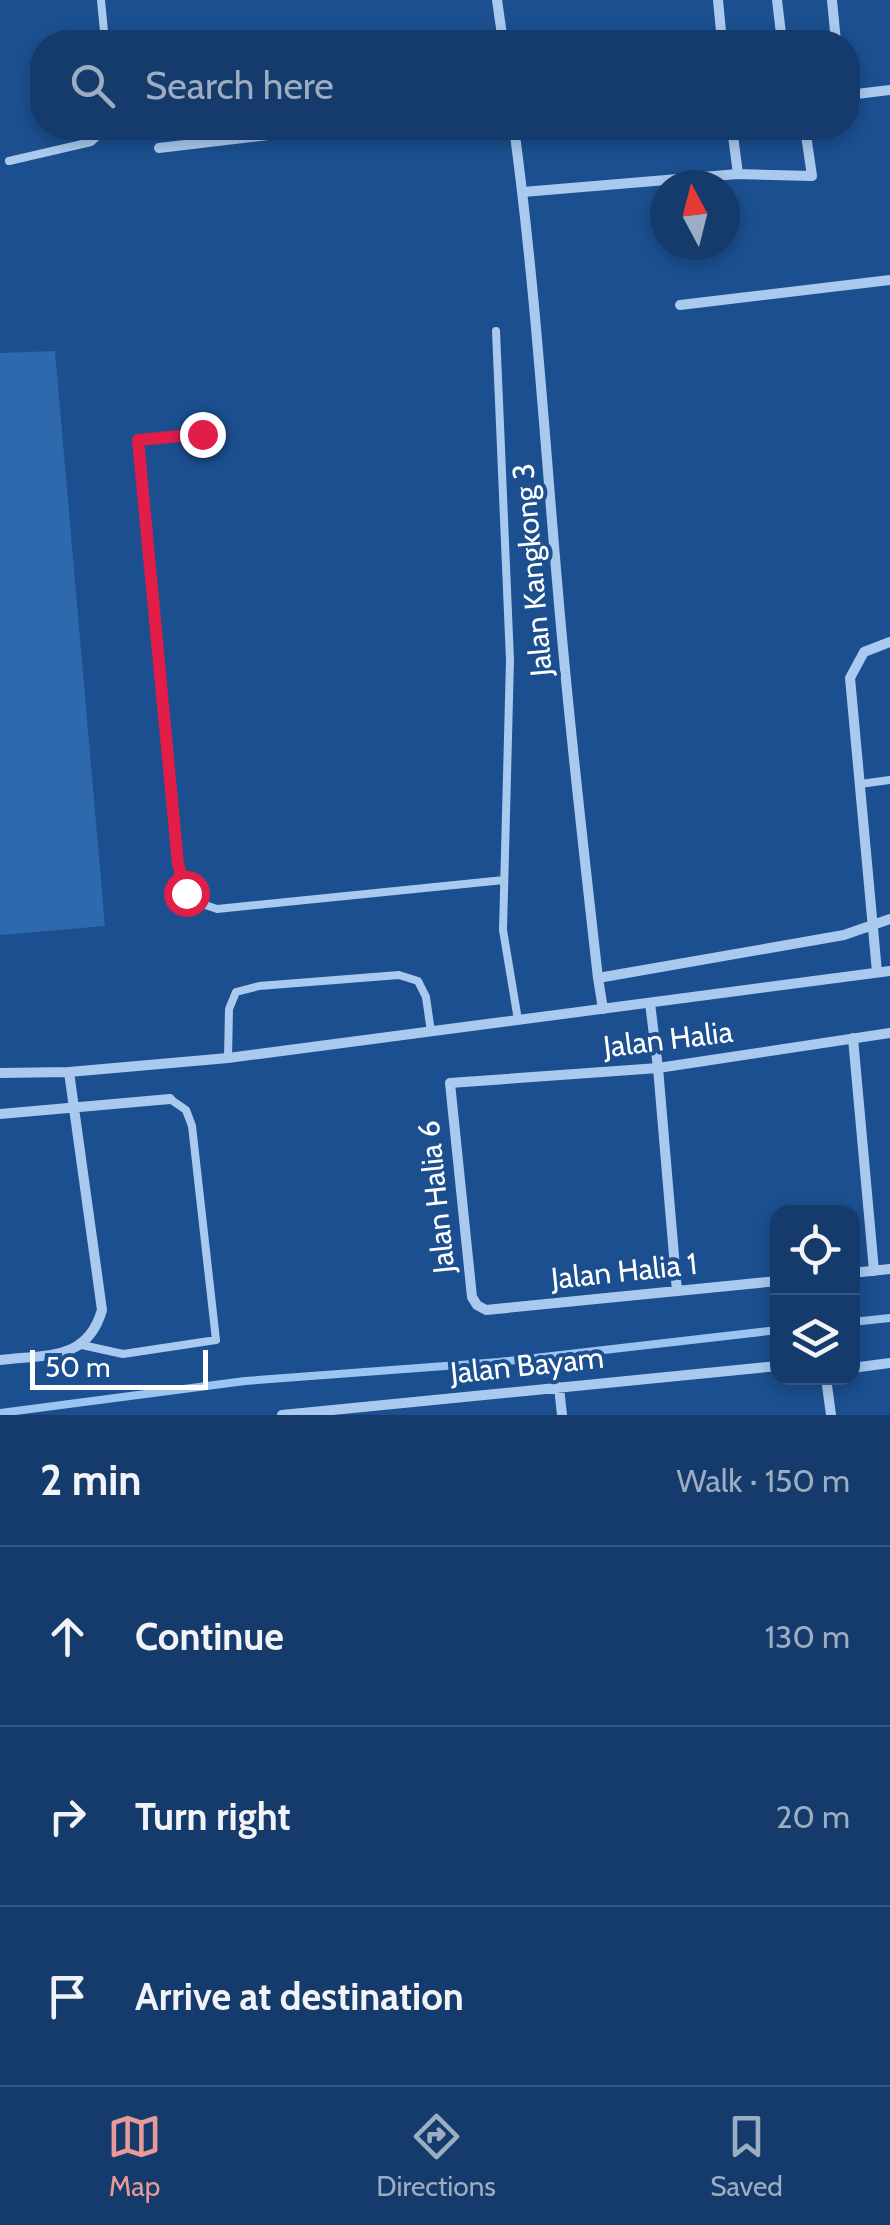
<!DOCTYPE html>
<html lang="en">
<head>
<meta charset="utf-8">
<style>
	:root { --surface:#143b6b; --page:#214673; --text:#f1f3f6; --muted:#9dadc1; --line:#33557e; --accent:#e69b98 }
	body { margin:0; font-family:Cabin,sans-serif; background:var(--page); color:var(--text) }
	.controls { position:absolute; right:30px; bottom:30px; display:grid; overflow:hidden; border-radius:20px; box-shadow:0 5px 15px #0003 }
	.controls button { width:90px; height:90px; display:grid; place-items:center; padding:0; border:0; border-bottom:2px solid var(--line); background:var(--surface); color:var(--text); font:50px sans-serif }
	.compass { position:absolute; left:650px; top:170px; width:90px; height:90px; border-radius:50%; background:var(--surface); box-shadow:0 5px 15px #0003; rotate:353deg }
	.scale { position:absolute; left:30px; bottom:25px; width:178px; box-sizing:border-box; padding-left:10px; border:5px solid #fff; border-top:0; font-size:28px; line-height:35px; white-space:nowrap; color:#fff; -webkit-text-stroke:8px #1b4f8f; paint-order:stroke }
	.stop { position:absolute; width:30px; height:30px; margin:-22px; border:8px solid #e11d48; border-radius:50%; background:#fff }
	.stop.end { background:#e11d48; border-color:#fff; box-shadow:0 2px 10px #0008 }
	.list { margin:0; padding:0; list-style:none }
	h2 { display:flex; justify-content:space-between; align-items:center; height:130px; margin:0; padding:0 40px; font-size:42px }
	h2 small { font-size:32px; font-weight:400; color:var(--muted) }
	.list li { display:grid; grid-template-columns:65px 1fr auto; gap:30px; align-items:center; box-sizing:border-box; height:180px; padding:0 40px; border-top:2px solid var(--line) }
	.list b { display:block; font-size:38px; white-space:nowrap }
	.list em { font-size:32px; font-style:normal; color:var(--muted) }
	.icon { flex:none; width:55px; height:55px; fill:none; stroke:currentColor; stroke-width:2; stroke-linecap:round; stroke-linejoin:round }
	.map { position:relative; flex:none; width:890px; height:1415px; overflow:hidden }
	.search { position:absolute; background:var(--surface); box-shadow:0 5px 15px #0003; left:30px; right:30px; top:30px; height:110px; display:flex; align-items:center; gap:25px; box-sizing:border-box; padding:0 35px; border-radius:40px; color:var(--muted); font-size:38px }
	.sheet { height:670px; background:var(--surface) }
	nav { display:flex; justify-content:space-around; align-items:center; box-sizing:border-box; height:140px; border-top:2px solid var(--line); background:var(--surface); font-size:28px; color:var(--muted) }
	nav a { display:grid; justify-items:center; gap:5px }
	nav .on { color:var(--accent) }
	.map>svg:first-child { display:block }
	.green { fill:#2e69ad }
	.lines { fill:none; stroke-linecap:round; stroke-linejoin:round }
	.stream { stroke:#9cc4f0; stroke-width:8 }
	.lane { stroke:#a9c9ee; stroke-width:8 }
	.street { stroke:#a9c9ee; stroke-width:10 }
	.route { stroke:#e11d48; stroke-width:12 }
	.labels { text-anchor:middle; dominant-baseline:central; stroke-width:8; stroke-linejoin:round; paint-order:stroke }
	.street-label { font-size:30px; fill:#fff; stroke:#1b4f8f }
</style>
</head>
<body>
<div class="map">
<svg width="890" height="1415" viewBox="0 0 890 1415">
	<rect width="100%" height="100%" fill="#1b4f8f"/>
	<!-- green -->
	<path class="green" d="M55,351L105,926L0,935V353Z"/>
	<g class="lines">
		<!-- stream -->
		<path class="stream" d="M852,1322L890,1318
			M0,1413L245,1381L499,1362L778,1330"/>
		<!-- lane -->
		<path class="lane" d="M101,0L105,42
			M9,161L91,142L106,128
			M496,331L510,660L503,930L518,1020
			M202,433L139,440L178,865C186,894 186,900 217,909L504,880
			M860,784L890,780
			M228,1058L229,1009L236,992L259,986L399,975L418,981L426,997L431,1032
			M82,1345L123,1354L216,1340L192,1126L186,1110L170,1099"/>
		<!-- street -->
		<path class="street" d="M497,0L503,42
			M718,0L722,42
			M777,0L782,42
			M832,0L836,42
			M848,95L890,90
			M514,128C538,304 547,482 564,659C574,766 586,872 598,978L603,1009
			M732,128L738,174
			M159,148L328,128
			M523,192L738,174L812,176L805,128
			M680,305L890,280
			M877,972L850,678L864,652L890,642
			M598,978L844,935L890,919
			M650,1003L658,1068L677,1291
			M853,1038L874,1271
			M0,1073L69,1072L228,1058L890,971
			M0,1114L170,1099
			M852,1273L890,1269
			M778,1281L486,1310L477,1305L472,1297L450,1083L658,1068L890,1033
			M0,1360C46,1354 87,1362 102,1310L69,1072
			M852,1368L890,1363
			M826,1378L831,1415
			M559,1387L562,1415
			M282,1415L778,1366"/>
	</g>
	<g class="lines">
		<!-- route -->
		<path class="route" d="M186,893L178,864L138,440L202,434"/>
	</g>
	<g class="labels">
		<!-- street labels -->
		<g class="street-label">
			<text transform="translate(532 570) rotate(-95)">Jalan Kangkong 3</text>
			<text transform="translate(668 1039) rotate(-7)">Jalan Halia</text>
			<text transform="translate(436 1197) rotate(-96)">Jalan Halia 6</text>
			<text transform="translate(624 1271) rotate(-6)">Jalan Halia 1</text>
			<text transform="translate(527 1365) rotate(-6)">Jalan Bayam</text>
		</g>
	</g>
</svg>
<div class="controls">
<button><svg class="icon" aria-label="locate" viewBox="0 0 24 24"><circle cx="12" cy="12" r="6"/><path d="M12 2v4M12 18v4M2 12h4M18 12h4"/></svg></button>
<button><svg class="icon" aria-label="layers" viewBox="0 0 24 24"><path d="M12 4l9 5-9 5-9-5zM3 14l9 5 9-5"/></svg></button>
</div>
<svg class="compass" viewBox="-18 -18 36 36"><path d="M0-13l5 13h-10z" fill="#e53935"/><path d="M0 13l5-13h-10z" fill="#9dadc1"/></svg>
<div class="scale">50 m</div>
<div class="stop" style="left:186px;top:893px"></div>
<div class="stop end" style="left:202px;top:434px"></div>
<div class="search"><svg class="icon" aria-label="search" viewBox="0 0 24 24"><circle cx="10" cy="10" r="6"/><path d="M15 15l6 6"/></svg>Search here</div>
</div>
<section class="sheet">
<h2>2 min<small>Walk · 150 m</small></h2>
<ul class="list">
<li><svg class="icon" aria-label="ahead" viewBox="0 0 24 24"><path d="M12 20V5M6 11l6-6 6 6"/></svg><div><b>Continue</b></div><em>130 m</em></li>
<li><svg class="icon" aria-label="right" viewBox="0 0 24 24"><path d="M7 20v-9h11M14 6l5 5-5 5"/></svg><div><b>Turn right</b></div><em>20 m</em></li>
<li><svg class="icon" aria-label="arrive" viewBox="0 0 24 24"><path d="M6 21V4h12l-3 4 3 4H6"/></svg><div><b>Arrive at destination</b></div></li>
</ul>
</section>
<nav>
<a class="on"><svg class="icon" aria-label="map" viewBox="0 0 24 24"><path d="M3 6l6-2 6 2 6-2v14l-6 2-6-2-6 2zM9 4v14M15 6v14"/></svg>Map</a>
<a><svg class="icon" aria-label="directions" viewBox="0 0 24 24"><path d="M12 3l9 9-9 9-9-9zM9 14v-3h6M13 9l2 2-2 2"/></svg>Directions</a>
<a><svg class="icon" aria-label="saved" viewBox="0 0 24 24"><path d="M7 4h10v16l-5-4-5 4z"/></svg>Saved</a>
</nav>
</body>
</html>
